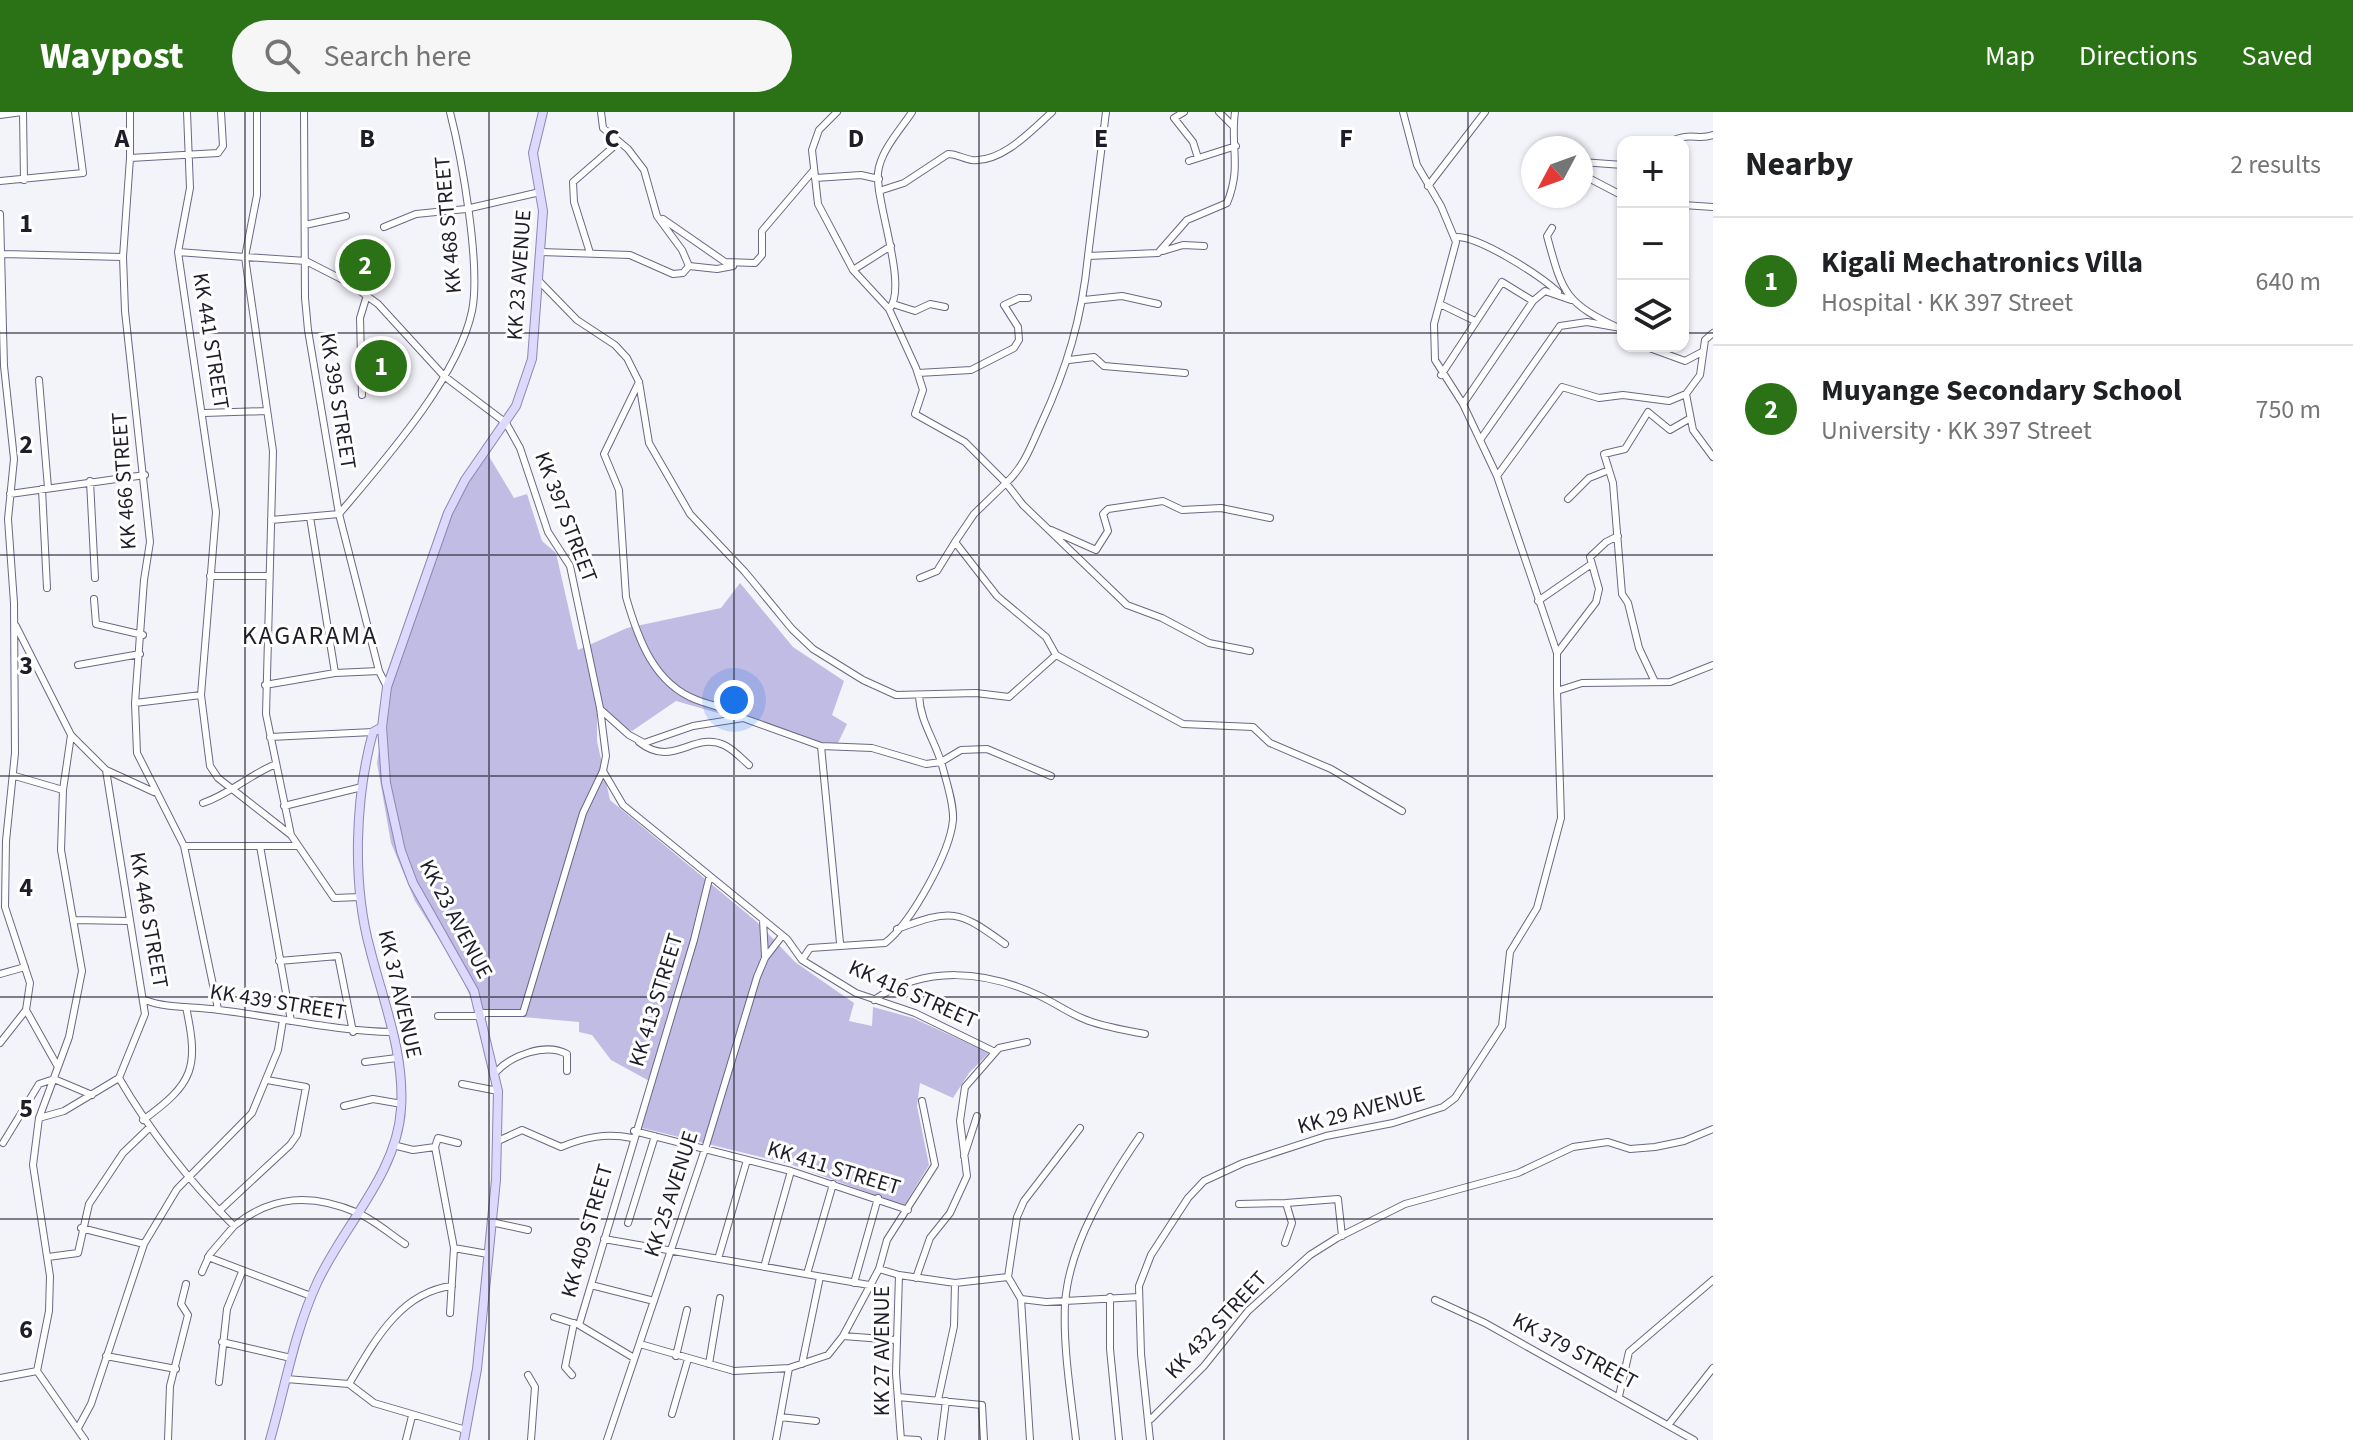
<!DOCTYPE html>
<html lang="en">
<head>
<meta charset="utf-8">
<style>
	:root { --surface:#fff; --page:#f6f6f6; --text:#202124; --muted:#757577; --line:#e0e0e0; --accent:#2a7215 }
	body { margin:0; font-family:"Source Sans 3",sans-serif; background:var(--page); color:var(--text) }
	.controls { position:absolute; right:24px; top:24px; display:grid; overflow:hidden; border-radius:16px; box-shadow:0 2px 6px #0004 }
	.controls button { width:72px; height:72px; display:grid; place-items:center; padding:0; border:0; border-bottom:2px solid var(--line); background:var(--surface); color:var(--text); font:40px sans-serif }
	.compass { position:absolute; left:1521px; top:24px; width:72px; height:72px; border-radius:50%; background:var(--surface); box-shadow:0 2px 6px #0004; rotate:229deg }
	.you { position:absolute; left:734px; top:588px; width:28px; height:28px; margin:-20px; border:6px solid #fff; border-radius:50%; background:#1a73e8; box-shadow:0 0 0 12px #1a73e833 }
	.badge { display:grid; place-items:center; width:52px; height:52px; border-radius:50%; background:var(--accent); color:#fff; font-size:26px; font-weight:700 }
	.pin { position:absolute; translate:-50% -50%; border:4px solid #fff; box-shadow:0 2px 8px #0006 }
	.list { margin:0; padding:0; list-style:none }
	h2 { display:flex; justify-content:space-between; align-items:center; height:104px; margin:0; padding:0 32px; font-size:34px }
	h2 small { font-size:26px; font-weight:400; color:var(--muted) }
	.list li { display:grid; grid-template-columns:52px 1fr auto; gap:24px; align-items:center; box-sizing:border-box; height:128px; padding:0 32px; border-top:2px solid var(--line) }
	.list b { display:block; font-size:30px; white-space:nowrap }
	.list p { margin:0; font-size:26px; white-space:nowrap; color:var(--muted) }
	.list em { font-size:26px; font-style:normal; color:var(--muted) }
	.icon { flex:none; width:44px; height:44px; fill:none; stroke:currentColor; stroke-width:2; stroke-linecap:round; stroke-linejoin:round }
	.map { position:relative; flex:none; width:1713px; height:1328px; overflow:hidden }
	header { display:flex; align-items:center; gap:48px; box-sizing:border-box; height:112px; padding:0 40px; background:var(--accent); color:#fff }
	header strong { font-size:38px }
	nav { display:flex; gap:44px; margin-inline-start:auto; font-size:28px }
	.search { width:560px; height:72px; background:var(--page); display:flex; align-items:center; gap:20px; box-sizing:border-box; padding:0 28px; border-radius:44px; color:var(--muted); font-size:30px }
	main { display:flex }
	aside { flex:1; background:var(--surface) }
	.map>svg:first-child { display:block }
	.green { fill:#c1bce4 }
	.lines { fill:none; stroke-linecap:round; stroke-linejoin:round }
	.minor-casing { stroke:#6b6785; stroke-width:8 }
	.major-casing { stroke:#8c87b2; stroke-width:10 }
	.minor { stroke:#fff; stroke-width:6 }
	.major { stroke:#ddd9fd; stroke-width:8 }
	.grid { fill:none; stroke:#1f1d29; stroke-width:2; stroke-opacity:0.55 }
	.labels { text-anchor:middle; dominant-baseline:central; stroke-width:6; stroke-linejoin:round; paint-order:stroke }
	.street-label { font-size:22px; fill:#1f1d29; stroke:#fff }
	.quarter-label { font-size:26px; letter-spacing:2px; fill:#1f1d29; stroke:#fff }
	.grid-label { font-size:26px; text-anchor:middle; font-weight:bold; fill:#1f1d29; stroke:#fff; stroke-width:6; stroke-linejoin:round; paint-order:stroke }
</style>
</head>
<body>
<header>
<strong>Waypost</strong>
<div class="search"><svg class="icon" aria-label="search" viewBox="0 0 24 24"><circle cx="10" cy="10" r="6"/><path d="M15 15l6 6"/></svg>Search here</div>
<nav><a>Map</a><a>Directions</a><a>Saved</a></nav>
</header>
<main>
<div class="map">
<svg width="1713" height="1328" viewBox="0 0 1713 1328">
	<rect width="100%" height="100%" fill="#f3f3fa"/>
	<!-- green -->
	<path class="green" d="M487,341L514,386L527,382L542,429L556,441L578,538L627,516L721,496L740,471L793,535L844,569L832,603L847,612L838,631L819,630L676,589L632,619L597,601V629L610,688L757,810L795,850L854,891L849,909L872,914L873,895L913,906L989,941L969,961L953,986L920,971L917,994L929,1053L904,1094L790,1052L638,1015L653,971L611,948L592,923L579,920V910L478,901L456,854L415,789L391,731L377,651L388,577L455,389Z"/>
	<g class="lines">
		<!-- minor casing -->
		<g class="minor-casing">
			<path id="minor" d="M23,0L24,68
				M187,0L190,76L178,140L216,400L201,583L210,654L218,666L291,723L334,786L361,785
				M304,0L305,186L308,218L339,402L379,559L387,575
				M837,0L819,18L812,38L818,92L853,158L889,197L916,256L923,278L915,302L965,330L1006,371L974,402L955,430L997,484L1046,525L1056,543L1183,612L1253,615L1270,631L1331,657L1402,699
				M1184,0L1174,6L1193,30L1198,46
				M1219,0L1233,14
				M1235,0C1230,34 1242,55 1227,91L1187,108L1158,141L1088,144C1082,206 1067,256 1041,312C1031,334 1024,355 1006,371L1023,393L1127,493L1162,506L1209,531L1250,539
				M1403,0L1417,53L1441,94L1456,130L1434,212L1435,248L1463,292L1497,364L1557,541V579
				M0,3L22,0
				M1669,30C1692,19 1697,29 1713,23
				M130,46V0
				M1189,49L1236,34
				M1581,50L1623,53
				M1581,62L1623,84
				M815,66L861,63L879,67
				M0,69L83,61L75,0
				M1428,74L1485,0
				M879,79L904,71L948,42C957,42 964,47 972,48C1002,51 1032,18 1052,0
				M1683,93L1713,95
				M0,102L4,254L14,347L8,407L14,491L15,641L6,729L5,795L30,871L26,898L58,955L39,1006L33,1053L50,1164L49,1199L37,1259L85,1328
				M663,107L725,150L755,151L762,143V119L813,59
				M305,113L346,104
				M384,115L416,102L466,97L540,80
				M1552,116L1547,124C1563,183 1565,191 1623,218
				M1455,125C1478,123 1539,163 1558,180
				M1163,139L1183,133L1204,134
				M178,140L245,145L257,83V0
				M541,140L630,143L673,162L683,161L689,154L682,138L657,104L644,58L628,37L603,16L601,0
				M590,141L574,90L573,70L619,30
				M3,142L123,145
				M1088,144L1106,0
				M689,154L717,157L733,154
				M853,158L891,134
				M540,170L577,208L615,233L627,246L639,270L649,331L690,402L745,460L792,517L813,537L863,568L896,583L976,581L1009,585L1056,543
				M1084,188L1122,184L1158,192
				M893,192L915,199L930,192L945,195
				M1440,192L1475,209
				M889,197C909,176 875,89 878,61C880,39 901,17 912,0
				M1713,221L1705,228L1700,263L1686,282L1693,318L1713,345
				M1644,234L1685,249L1702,240
				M1069,248L1094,245L1104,254L1185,261
				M918,261L971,258L1014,236L1019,228L1018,215L1004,193L1019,186H1028
				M1441,263L1502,170L1533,189
				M39,268L48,376
				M639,270L604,342L619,378L626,485C638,527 654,572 697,588C713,594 728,596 743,606
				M362,283L360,206L367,183
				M1463,292L1533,189L1545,179L1571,188
				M204,301L266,299
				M1480,328L1560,214L1587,210L1615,215
				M1497,364L1562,275L1599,286L1623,283L1669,289L1686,282
				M90,369L95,466
				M42,377L47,476
				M10,382L145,363
				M1568,387L1589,366L1609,358
				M310,405L335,561
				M271,408L339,402C383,350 458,266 472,199C481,154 462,47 450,0
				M1051,418L1096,438L1108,419L1103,402L1108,397L1163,389L1182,398L1221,396L1270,406
				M210,464H268
				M920,466L937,459L955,430
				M94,487L96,512L143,523
				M1538,489L1590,453
				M16,514L71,623L106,658L154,680
				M1557,541L1596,490L1599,477L1590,445L1606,430L1618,424
				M78,553L140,542
				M1655,570L1639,536L1628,491L1622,482L1613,371L1604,342L1625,337L1648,300L1670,318L1689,307
				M265,573L335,561L379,559
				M135,591L201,583
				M600,597L629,623L644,631L693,614L743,606L821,634L872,636L926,652L941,650L961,638L987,637L1051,664
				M270,625L373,620
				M639,630C673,657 693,619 724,633C733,637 741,646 749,653
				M821,634L840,831
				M603,659L623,693L787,827L802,848L856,881L915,901L995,940
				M15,664L63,678
				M203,691C230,682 249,663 276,652
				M284,694L362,675
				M291,723L266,602L273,339L245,145L306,149L349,171L378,192L444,264L506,311L520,336L548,420L570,454L600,596L606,644L603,659L583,701L523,901H481
				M184,734H296
				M260,734L291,909
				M73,808L128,809
				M763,808L765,844
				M897,817C952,797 957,797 1005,832
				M802,848L810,836L885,831C911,811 950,741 953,708C954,691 946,669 942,653C935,628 920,610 919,583
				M279,849L338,844L353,920
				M0,862L25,855
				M145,888C168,897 194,894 219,898C278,905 334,919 393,920
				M874,888C925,853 985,858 1040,884C1055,891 1069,901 1084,907C1103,915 1125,918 1145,922
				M218,897L184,734L137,641L135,591L144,468L150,430L125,199L123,145L130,46L218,41L223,34L221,0
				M438,904H482
				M0,931L26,898
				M365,950L397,946
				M58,955L69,925L82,859L61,738L63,678L71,623
				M496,960C511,944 545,930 567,942V959
				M119,966C151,1021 189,1069 234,1114C272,1083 312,1081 358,1101C374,1108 390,1122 405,1132
				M462,972L498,979
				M344,994L373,987L402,992
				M39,1006L64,999L119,966L145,902L106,658
				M143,1008C194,971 199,956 186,895
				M634,1019L791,1059L908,1098
				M498,1029L522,1018L561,1035C585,1025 606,1021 632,1026
				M3,1031L39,972L54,967L92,983
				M393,1033L413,1038L435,1035
				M435,1035L454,1136L450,1201
				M435,1035L438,1026L458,1031
				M964,1044L977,1004
				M1239,1092L1286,1091
				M219,1099L290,1033L297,1023L306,975L267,968
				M491,1110L528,1118
				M628,1111L655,1024
				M81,1116L144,1132
				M604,1127L869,1173
				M1285,1131L1292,1111L1286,1091L1338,1087L1342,1124
				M454,1136L488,1142
				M48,1145L78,1141L89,1092L123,1041L149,1016
				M208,1145L311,1184
				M718,1147L747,1048
				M764,1155L791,1059
				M879,1157L887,1128L935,1053L922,989
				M202,1160L210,1142L234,1114
				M807,1162L833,1072
				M1008,1165L1017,1105L1024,1089L1080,1016
				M916,1166L930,1126L950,1101L967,1064L960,1009L965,975L999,936L1027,930
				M854,1171L878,1086
				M591,1173L654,1189
				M1110,1185V1237L1119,1328
				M1021,1187L1030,1328
				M1435,1188L1485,1211L1694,1328
				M554,1205L576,1212
				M843,1224L896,1228
				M222,1230L291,1246
				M640,1232L734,1259L789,1256
				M106,1244L176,1257
				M676,1244L687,1198
				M634,1246L579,1213L694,828L709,767
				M709,1252L720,1186
				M802,1252L820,1165
				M528,1263L535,1275L531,1328
				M572,1263L565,1255L574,1211
				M0,1266L37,1259
				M286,1267L349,1272C374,1230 400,1180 452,1174
				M219,1270L227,1197L242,1160
				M349,1272L374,1291L466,1318
				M1619,1284L1629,1240L1713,1168
				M898,1285L982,1293L984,1328
				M938,1288L954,1214L955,1171
				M672,1302L688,1247
				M780,1305L816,1309
				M1151,1307L1204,1254L1248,1199L1310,1143L1337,1126L1405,1092L1518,1061L1573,1035L1608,1030L1630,1037L1655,1035L1684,1029L1713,1017
				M1669,1312L1713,1256
				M78,1316L91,1292L144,1132L177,1077L252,1001L278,938L283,908
				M901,1327L918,1328
				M168,1328L170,1274L188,1203L181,1192L186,1172
				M406,1328L412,1304
				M607,1328L705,1037L757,865L765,846L782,824
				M776,1328L789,1256L828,1243L843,1224L879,1157L899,1163
				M901,1328L896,1261L899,1163L955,1171L1008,1165L1021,1187L1046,1190L1139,1185
				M941,1328L946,1289
				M1076,1328C1071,1283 1063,1237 1065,1192C1069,1132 1107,1072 1140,1024
				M1150,1328L1141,1242L1139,1174L1151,1143L1188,1086L1204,1069L1243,1051L1326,1024L1393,1011L1443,995L1455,986L1502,914L1510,840L1537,796L1561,706L1557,579L1582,571L1670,570L1713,553"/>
		</g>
		<!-- major casing -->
		<g class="major-casing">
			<path id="major" d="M270,1328C285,1276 294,1221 317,1171C343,1114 397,1062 401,997C405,942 383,889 370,837C352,771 355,686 373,620L382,615
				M464,1328L477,1257L496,1068L498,979L474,879L413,771L401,739L386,671L382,615L387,575L448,401L465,368L516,294L532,247L543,99L533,41L543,0"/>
		</g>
		<!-- minor -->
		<use href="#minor" class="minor"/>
		<!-- major -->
		<use href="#major" class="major"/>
	</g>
	<!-- grid -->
	<path class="grid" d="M245,0V1328M489,0V1328M734,0V1328M979,0V1328M1224,0V1328M1468,0V1328M0,221H1623M1683,221H1713M0,443H1713M0,664H1713M0,885H1713M0,1107H1713"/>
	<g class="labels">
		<!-- street labels -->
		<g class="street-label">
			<text transform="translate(448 113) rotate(-95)">KK 468 STREET</text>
			<text transform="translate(519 163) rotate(-86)">KK 23 AVENUE</text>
			<text transform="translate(211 229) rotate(81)">KK 441 STREET</text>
			<text transform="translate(338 289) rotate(81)">KK 395 STREET</text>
			<text transform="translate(124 369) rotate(-94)">KK 466 STREET</text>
			<text transform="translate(566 405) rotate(69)">KK 397 STREET</text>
			<text transform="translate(456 807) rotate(62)">KK 23 AVENUE</text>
			<text transform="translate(149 808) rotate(80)">KK 446 STREET</text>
			<text transform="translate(400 882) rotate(77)">KK 37 AVENUE</text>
			<text transform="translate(913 882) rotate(24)">KK 416 STREET</text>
			<text transform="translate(656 888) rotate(-73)">KK 413 STREET</text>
			<text transform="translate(278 890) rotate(9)">KK 439 STREET</text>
			<text transform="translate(1361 998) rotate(-15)">KK 29 AVENUE</text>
			<text transform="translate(834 1056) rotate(17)">KK 411 STREET</text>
			<text transform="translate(671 1082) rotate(-72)">KK 25 AVENUE</text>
			<text transform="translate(587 1119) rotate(-74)">KK 409 STREET</text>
			<text transform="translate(1216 1213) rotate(-47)">KK 432 STREET</text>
			<text transform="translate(882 1239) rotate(-90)">KK 27 AVENUE</text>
			<text transform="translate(1575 1239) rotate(28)">KK 379 STREET</text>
		</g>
		<!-- quarter labels -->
		<g class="quarter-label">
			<text x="310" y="523">KAGARAMA</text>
		</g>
	</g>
	<g class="grid-label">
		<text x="122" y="35">A</text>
		<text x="367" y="35">B</text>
		<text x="612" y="35">C</text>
		<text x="856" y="35">D</text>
		<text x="1101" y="35">E</text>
		<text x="1346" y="35">F</text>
		<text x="26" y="120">1</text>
		<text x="26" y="341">2</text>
		<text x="26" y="562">3</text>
		<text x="26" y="784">4</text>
		<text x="26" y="1005">5</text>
		<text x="26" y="1226">6</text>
	</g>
</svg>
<div class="controls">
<button>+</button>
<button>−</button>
<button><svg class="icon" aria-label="layers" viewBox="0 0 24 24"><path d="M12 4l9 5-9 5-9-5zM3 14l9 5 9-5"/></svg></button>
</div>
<svg class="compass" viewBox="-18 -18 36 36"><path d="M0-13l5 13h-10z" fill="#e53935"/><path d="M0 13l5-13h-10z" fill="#757577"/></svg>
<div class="you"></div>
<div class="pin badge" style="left:381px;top:254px">1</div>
<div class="pin badge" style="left:365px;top:153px">2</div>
</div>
<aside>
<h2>Nearby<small>2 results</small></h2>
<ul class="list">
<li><span class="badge">1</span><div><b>Kigali Mechatronics Villa</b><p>Hospital · KK 397 Street</p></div><em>640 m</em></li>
<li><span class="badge">2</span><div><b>Muyange Secondary School</b><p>University · KK 397 Street</p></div><em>750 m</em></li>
</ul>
</aside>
</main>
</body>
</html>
